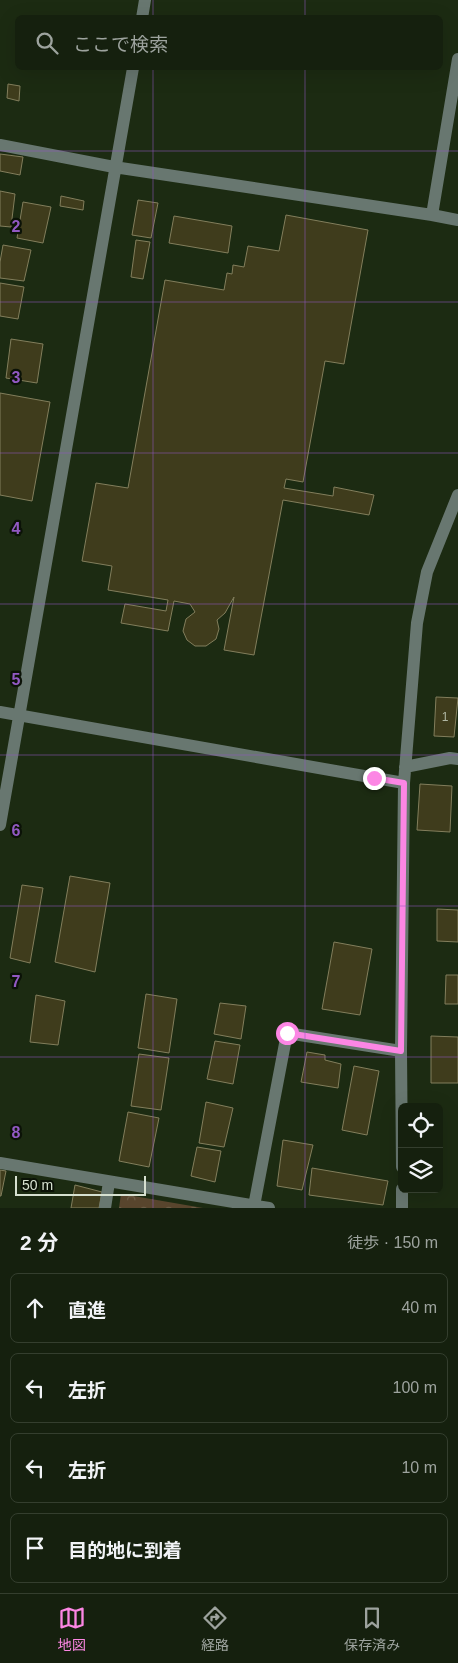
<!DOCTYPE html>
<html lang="ja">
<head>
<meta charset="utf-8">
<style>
	:root { --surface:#15200e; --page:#1e2817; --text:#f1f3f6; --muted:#9da39e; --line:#343e2e; --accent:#fc86e4 }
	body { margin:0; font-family:Helvetica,"Noto Sans JP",sans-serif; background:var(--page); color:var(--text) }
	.controls { position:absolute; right:15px; bottom:15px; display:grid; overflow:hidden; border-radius:8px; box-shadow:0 5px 20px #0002 }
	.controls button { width:45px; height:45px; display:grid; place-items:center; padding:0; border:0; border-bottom:1px solid var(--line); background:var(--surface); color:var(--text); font:25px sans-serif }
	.scale { position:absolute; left:15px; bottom:12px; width:131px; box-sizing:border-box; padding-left:5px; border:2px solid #d6e0d0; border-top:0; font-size:14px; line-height:18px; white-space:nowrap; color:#d6e0d0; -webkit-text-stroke:4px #0b1207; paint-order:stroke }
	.stop { position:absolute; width:15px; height:15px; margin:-11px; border:4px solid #fc86e4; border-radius:50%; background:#fff }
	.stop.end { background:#fc86e4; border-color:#fff; box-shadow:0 1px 5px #0008 }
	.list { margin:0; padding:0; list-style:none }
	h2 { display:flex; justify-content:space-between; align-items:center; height:65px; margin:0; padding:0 20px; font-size:21px }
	h2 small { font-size:16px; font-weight:400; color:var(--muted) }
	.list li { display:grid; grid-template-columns:32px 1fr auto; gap:15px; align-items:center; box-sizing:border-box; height:70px; margin:0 10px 10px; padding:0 10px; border:1px solid var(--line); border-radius:8px }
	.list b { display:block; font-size:19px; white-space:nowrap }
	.list em { font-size:16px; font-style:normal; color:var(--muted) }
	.icon { flex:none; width:28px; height:28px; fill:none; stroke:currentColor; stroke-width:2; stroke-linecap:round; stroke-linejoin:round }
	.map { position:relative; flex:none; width:458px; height:1208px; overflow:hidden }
	.search { position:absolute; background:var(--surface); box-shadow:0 5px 20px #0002; left:15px; right:15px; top:15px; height:55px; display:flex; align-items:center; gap:12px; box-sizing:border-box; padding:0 18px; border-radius:8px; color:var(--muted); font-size:19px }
	.sheet { height:385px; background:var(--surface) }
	nav { display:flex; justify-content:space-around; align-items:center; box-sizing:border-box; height:70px; border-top:1px solid var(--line); background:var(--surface); font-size:14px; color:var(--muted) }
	nav a { display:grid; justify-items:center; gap:2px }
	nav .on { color:var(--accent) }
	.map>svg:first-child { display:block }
	.park { fill:url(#park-crowns) }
	.building { fill:#3f3c1c; stroke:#827e5c }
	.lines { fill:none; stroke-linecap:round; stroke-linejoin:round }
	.minor { stroke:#687770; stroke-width:12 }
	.route { stroke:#fc86e4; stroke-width:6 }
	.grid { fill:none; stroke:#9259c3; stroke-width:1; stroke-opacity:0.55 }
	.labels { text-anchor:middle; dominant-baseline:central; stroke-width:4.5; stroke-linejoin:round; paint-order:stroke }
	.number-label { font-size:12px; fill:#b0b7a3 }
	.grid-label { font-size:16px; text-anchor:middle; font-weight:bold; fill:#9259c3; stroke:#0b1207; stroke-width:4.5; stroke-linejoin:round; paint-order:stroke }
</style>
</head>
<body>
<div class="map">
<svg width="458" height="1208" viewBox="0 0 458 1208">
	<defs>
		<pattern id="park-crowns" width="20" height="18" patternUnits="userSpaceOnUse" patternTransform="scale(1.25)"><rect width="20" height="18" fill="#58452d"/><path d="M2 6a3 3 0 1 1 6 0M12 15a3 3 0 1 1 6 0" fill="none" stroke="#6f604a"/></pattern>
	</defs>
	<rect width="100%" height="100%" fill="#1c2b12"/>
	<!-- park -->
	<path class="park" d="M121,1194H122L203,1208H119Z"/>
	<!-- building -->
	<path class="building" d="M8,84L20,86L19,101L7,98Z
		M0,154L23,157L20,175L0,171Z
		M0,191L15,194L11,227L0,226Z
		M61,196L84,201L83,210L60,206Z
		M138,200L158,203L151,238L132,235Z
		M23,202L51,207L43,243L17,238Z
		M286,215L368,230L344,364L325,361L303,482L286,479L284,488L333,496L334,487L374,495L369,515L283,500L254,655L224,650L234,597L225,613L217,620L219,629L216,639L206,646H195L187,640L183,631L186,619L195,612L190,604L174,601L168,631L121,623L125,604L166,611L168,600L108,590L112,566L82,561L96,483L128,488L165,280L224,290L227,273L232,274L233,265L244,267L248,246L279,251Z
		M174,216L232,226L228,253L169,243Z
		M136,240L150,242L143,279L131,277Z
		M3,245L31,250L24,281L0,278V262Z
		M0,283L24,287L18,319L0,316Z
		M11,339L43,344L37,383L6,378Z
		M0,393L50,402L32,501L0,495Z
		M436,697L458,698L454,737L434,736Z
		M420,784L452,786L450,832L417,830Z
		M70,876L110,883L95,972L55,962Z
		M22,885L43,888L30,963L10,958Z
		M437,909L458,910V942L437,941Z
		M334,942L372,949L360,1015L322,1009Z
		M446,975H458V1004H445Z
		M146,994L177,999L169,1053L138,1048Z
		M36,995L65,1001L58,1045L30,1042Z
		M220,1003L246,1006L241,1039L214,1034Z
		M431,1036L458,1037V1083H431Z
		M215,1041L240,1045L233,1084L207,1079Z
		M307,1052L325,1055V1060L341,1064L338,1088L301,1082Z
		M139,1054L169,1058L161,1110L131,1106Z
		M354,1066L379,1071L367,1135L342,1130Z
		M206,1102L233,1108L224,1147L199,1143Z
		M128,1112L159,1118L149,1167L119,1161Z
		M283,1140L313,1145L302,1190L277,1186Z
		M197,1147L221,1151L215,1182L191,1176Z
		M312,1168L388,1181L383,1205L309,1195Z
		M0,1170L6,1171L1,1196H0Z
		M75,1185L102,1192L99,1208H71Z"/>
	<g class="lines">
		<!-- minor -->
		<path class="minor" d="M142,18L145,0
			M0,145L114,167L432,215L458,220
			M432,215L458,59
			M0,712L404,783
			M405,767L450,758L458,759
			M0,825L133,68
			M0,1163L269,1208
			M402,1167L401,1051L404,783L417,623L427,572L458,495
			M402,1189V1208
			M254,1206L287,1033L401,1051
			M105,1208L109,1182"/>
	</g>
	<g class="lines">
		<!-- route -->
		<path class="route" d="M287,1033L401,1051L404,783L374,778"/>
	</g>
	<!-- grid -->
	<path class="grid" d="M153,0V18M305,0V18M153,68V1208M305,68V1208M0,151H458M0,302H458M0,453H458M0,604H458M0,755H458M0,906H458M0,1057H458"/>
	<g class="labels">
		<!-- number labels -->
		<g class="number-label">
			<text x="445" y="717">1</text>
		</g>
	</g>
	<g class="grid-label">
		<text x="16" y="232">2</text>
		<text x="16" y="383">3</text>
		<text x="16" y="534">4</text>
		<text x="16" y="685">5</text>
		<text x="16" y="836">6</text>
		<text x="16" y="987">7</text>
		<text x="16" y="1138">8</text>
	</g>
</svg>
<div class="controls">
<button><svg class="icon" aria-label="locate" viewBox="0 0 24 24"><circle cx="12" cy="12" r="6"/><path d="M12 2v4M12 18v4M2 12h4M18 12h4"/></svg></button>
<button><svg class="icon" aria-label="layers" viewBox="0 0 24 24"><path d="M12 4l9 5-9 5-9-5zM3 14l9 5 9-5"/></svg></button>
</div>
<div class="scale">50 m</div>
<div class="stop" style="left:287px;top:1033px"></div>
<div class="stop end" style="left:374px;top:778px"></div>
<div class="search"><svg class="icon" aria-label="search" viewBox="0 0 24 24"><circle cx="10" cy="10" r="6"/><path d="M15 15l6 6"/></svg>ここで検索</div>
</div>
<section class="sheet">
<h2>2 分<small>徒歩 · 150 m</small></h2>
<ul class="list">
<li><svg class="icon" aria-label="ahead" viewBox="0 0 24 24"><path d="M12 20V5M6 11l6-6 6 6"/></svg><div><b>直進</b></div><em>40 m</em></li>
<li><svg class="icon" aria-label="left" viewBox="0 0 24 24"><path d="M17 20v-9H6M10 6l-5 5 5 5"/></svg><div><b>左折</b></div><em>100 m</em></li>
<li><svg class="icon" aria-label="left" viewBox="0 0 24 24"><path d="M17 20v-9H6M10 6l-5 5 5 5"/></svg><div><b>左折</b></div><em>10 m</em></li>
<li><svg class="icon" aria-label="arrive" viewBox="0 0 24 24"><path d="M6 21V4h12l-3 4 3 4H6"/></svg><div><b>目的地に到着</b></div></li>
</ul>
</section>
<nav>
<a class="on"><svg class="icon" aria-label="map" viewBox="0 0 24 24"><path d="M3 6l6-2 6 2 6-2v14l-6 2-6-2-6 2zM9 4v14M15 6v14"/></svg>地図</a>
<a><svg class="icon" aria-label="directions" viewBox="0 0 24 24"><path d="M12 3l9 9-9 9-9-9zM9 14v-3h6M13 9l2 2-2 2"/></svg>経路</a>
<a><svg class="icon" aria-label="saved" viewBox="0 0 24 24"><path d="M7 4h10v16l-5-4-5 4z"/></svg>保存済み</a>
</nav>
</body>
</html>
